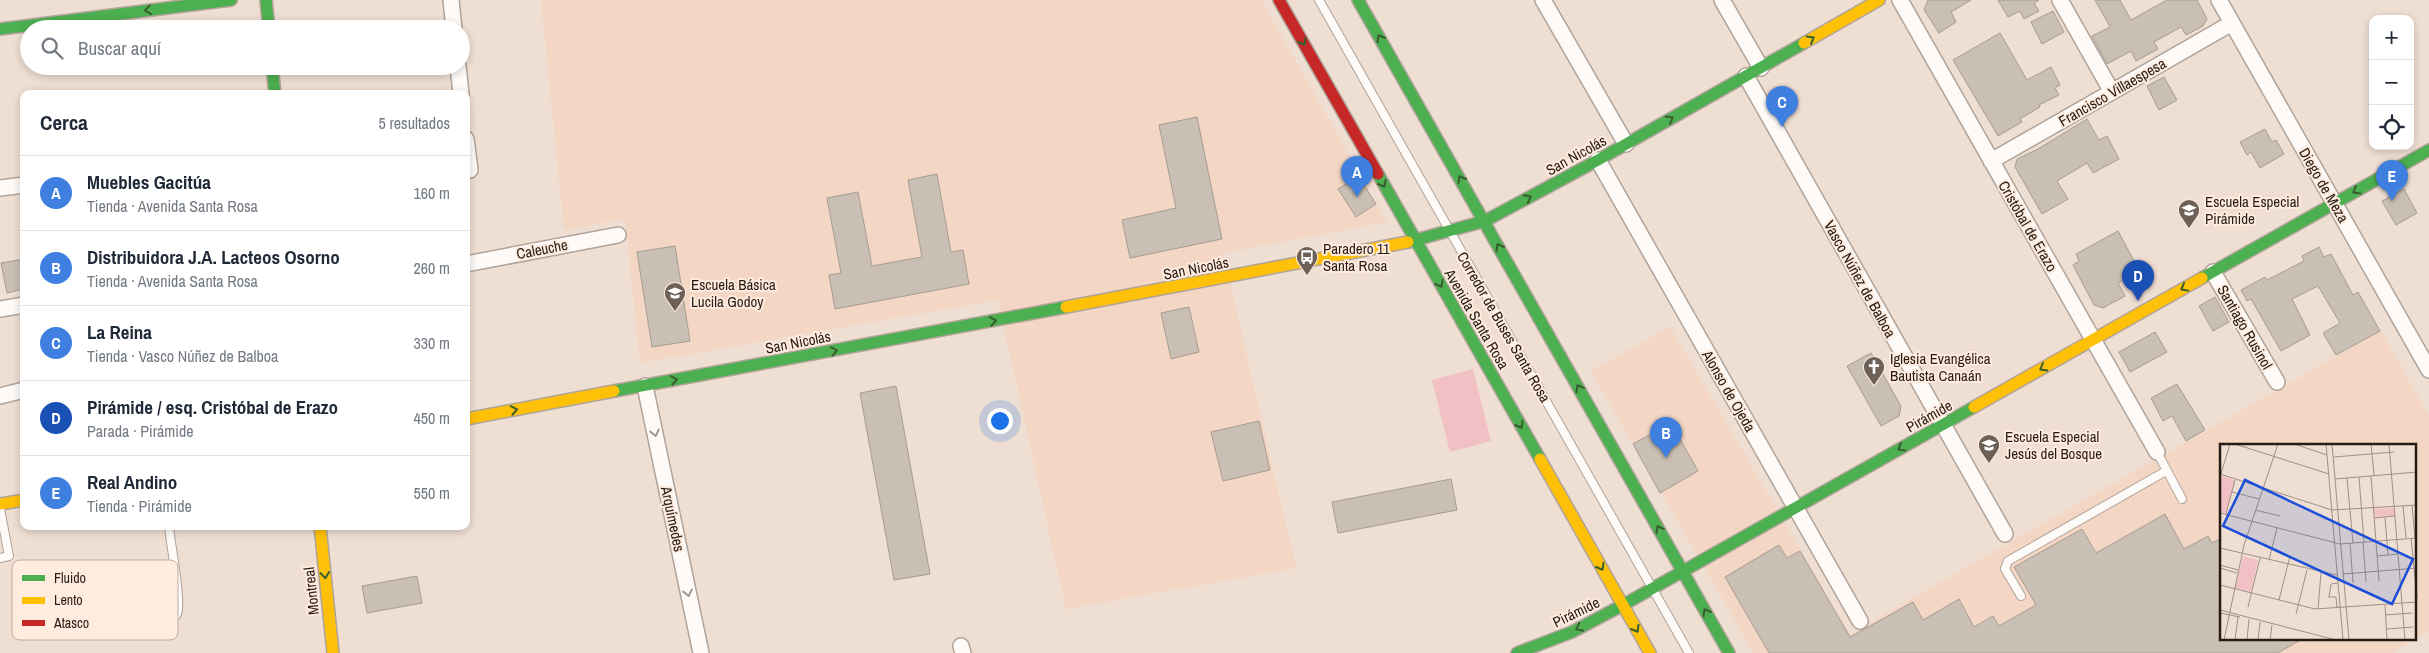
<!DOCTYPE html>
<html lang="es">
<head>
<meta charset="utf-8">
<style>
	:root { --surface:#fff; --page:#f2f2f3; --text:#1f2937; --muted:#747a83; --line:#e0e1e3; --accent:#b45309 }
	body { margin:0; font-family:"Archivo Narrow",sans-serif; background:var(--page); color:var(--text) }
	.controls { position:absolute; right:15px; top:15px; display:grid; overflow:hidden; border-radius:10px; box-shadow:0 2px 8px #0003 }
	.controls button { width:45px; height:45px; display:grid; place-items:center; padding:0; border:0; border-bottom:1px solid var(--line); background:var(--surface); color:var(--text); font:25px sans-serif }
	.you { position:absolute; left:999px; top:420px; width:18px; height:18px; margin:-12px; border:4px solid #fff; border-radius:50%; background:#1a73e8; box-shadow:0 0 0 8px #1a73e833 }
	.badge { display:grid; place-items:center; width:32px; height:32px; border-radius:50%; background:var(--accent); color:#fff; font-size:16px; font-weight:700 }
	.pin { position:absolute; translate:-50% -41px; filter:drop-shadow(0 1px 2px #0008) }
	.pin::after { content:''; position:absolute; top:26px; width:18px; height:15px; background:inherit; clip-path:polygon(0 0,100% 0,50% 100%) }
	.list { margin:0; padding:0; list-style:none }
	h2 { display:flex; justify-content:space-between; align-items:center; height:65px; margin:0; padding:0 20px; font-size:21px }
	h2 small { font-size:16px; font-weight:400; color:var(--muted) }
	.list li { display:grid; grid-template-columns:32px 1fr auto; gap:15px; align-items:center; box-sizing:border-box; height:75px; padding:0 20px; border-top:1px solid var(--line) }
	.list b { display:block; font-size:19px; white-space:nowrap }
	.list p { margin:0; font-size:16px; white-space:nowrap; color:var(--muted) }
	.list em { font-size:16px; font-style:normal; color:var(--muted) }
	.icon { flex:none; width:28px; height:28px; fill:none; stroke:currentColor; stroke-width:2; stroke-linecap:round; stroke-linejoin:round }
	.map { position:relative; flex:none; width:2429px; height:653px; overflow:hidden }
	.search { position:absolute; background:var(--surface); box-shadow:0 2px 8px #0003; left:20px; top:20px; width:450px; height:55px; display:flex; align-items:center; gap:12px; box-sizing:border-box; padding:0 18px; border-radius:28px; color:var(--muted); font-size:19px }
	.panel { position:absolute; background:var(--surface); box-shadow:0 2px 8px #0003; left:20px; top:90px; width:450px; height:440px; border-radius:10px }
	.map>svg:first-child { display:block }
	.built { fill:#f3d6c3 }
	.green { fill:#f1c0c5 }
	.building { fill:#cabfb4; stroke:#a69c92 }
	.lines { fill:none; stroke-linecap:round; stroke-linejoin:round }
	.lane-casing { stroke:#b0a39a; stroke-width:10 }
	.street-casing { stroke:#b0a39a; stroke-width:18 }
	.fast-casing { stroke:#b0a39a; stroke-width:14 }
	.slow-casing { stroke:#b0a39a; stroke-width:14 }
	.jam-casing { stroke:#b0a39a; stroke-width:14 }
	.lane { stroke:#fdfaf8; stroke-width:8 }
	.street { stroke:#fdfaf8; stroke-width:15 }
	.fast { stroke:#4caf50; stroke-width:11 }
	.slow { stroke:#ffc107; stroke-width:11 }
	.jam { stroke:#c62828; stroke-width:11 }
	.oneway { stroke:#385e2f }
	.oneway2 { stroke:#9d9691 }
	.labels { text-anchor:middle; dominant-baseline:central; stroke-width:4; stroke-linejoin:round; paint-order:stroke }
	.street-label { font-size:15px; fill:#271c14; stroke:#ffecdf }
	.poi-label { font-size:15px; fill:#271c14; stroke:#ffecdf; text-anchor:start }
	.inset-road { fill:none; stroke:#9f9086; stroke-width:1 }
	.view { fill:#1d4ed8; fill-opacity:0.15; stroke:#1d4ed8; stroke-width:2.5 }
	.inset-edge { fill:none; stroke:#271c14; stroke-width:2.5 }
	.key { fill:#ffecdf; stroke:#beaea2; stroke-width:1 }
	.key-label { font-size:14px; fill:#271c14 }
</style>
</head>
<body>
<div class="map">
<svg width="2429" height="653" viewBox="0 0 2429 653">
	<rect width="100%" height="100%" fill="#efded2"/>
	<!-- built -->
	<path class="built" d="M541,0H1261L1387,222L1223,253L1296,568L1066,609L998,300L640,363L625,219L564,230Z
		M1670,327L1850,634L2381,331L2429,416V631L2415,639V446H2222V639H2415L2392,653H1754L1591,371Z"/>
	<!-- green -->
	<path class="green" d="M1473,369L1491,441L1450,452L1432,380Z"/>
	<!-- building -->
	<path class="building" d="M1928,0H1971L1951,12L1956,22L1939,33L1924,10Z
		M1998,0H2039L2034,3L2039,11L2024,19L2020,11L2008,17Z
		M2095,0H2120L2131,20L2167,0H2197L2207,19L2203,26L2186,35L2181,27L2154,42L2158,49L2136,61L2131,51L2107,64L2092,36L2110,27Z
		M2053,11L2064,32L2042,44L2031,22Z
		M2000,33L2027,80L2051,67L2060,85L2055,88L2059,95L2039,105L2040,107L2020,119L2022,122L1998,136L1953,60Z
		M2164,77L2177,100L2159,110L2147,86Z
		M1197,117L1222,239L1130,258L1122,220L1176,208L1159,125Z
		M2087,119L2099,140L2107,136L2119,159L2093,173L2087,163L2057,181L2068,199L2042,214L2015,167L2017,159L2038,149Z
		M2265,129L2272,142L2276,140L2284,154L2260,168L2251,152L2247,155L2240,142Z
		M937,174L951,252L963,250L969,284L835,309L829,275L841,273L827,198L858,192L872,266L922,257L908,180Z
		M1358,176L1376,204L1356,217L1338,189Z
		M2404,189L2417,213L2396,225L2382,201Z
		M2118,231L2140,272L2118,283L2125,296L2103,308L2094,305L2073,265L2079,261L2076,254Z
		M675,246L690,341L652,347L637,252Z
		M2319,247L2324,257L2331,254L2353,295L2358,292L2380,331L2336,355L2323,333L2340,323L2318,286L2292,299L2310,335L2281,351L2251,299L2247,301L2241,290L2265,277L2267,280L2304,261L2302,256Z
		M24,259V289L7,293L1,263Z
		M2215,297L2229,322L2213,331L2199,306Z
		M1189,307L1199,352L1171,359L1161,313Z
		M2155,332L2167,352L2130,372L2119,352Z
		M1871,353L1901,406L1899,416L1881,426L1847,366Z
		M2177,384L2205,430L2186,441L2172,416L2163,421L2151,398Z
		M896,386L930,574L894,580L860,393Z
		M1259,421L1270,470L1223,481L1211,432Z
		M1671,423L1698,471L1660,493L1633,444Z
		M1451,479L1457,510L1338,533L1332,502Z
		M2165,514L2184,549L2208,536L2212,543L2222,538V639H2302L2278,653H1769L1725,577L1779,545L1787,558L1800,551L1850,637L1913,602L1923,620L1959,599L1974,627L1993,616L1999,626L2036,605L2014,567L2082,529L2096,553Z
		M417,576L422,603L367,613L362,586Z"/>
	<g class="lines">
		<!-- lane casing -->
		<g class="lane-casing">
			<path id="lane" d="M1319,0L1689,653
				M2157,452L2182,499
				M0,509L9,556L0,558
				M2021,596L2005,569L2008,561L2166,471
				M109,635L169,622C174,618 178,616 178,609C180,589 171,549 169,526"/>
		</g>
		<!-- street casing -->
		<g class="street-casing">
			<path id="street" d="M451,0L454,29
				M1543,0L1626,144
				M1722,0L1761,68
				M1900,0L2157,452
				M2060,0L2112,92
				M2219,0L2429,370
				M458,66L461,94
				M1746,76L2005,534
				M466,139L470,170
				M1598,160L1860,621
				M1991,161L2232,23
				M0,188L24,185
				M466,264L618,235
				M2213,272L2277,382
				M0,309L24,305
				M645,386L701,653
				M0,396L24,390
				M961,646L963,653"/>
		</g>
		<!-- fast casing -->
		<g class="fast-casing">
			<path id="fast" d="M266,0L269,29
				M1358,0L1729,653
				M0,29L231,0
				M272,66L275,94
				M1378,174L1540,459
				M1408,242L1485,221L1598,160L1804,43
				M2202,278L2429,150
				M614,391L1066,307
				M1517,653L1572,632L1623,605L1974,407"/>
		</g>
		<!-- slow casing -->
		<g class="slow-casing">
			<path id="slow" d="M1804,43L1879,0
				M1066,307L1408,242
				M1974,407L2202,278
				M466,419L614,391
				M1540,459L1650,653
				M0,504L24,500
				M320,526L333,653"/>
		</g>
		<!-- jam casing -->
		<g class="jam-casing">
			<path id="jam" d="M1279,0L1378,174"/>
		</g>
		<!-- lane -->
		<use href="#lane" class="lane"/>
		<!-- street -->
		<use href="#street" class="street"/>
		<!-- fast -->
		<use href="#fast" class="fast"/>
		<!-- slow -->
		<use href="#slow" class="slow"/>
		<!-- jam -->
		<use href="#jam" class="jam"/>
	</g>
	<!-- one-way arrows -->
	<defs><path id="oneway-chevron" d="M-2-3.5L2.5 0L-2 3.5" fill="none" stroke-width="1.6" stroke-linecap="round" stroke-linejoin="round" transform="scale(1.25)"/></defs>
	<g class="oneway">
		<use href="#oneway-chevron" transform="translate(148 10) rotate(173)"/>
		<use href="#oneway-chevron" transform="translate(1380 38) rotate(-120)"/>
		<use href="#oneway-chevron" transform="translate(1811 39) rotate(-30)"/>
		<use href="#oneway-chevron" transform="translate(1303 42) rotate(60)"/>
		<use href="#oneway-chevron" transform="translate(1670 119) rotate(-30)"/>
		<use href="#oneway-chevron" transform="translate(1461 179) rotate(-120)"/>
		<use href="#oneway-chevron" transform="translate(1383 184) rotate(60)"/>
		<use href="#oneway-chevron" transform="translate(2356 191) rotate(150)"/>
		<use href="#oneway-chevron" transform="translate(1528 198) rotate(-28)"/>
		<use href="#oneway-chevron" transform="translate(1499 247) rotate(-120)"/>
		<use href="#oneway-chevron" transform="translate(1440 284) rotate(60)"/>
		<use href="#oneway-chevron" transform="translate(2184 288) rotate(151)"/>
		<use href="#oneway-chevron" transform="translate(993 321) rotate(-11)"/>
		<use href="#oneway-chevron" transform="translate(834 351) rotate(-11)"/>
		<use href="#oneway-chevron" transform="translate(2043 368) rotate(150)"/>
		<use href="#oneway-chevron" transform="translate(674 380) rotate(-11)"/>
		<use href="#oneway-chevron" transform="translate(1579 388) rotate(-119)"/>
		<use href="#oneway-chevron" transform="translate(514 410) rotate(-11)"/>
		<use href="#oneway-chevron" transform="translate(1520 425) rotate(60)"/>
		<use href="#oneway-chevron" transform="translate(1901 448) rotate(151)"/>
		<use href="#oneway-chevron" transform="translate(1659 529) rotate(-119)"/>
		<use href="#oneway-chevron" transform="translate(1601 567) rotate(60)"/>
		<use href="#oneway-chevron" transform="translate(325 575) rotate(84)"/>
		<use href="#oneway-chevron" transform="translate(1706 612) rotate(-120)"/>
		<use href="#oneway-chevron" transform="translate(1579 628) rotate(154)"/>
		<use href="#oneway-chevron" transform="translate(1636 629) rotate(60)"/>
	</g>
	<g class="oneway2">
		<use href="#oneway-chevron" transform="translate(655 433) rotate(78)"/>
		<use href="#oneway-chevron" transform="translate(688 593) rotate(78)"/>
	</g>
	<!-- icons -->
	<defs>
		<g id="school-pin" transform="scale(1.125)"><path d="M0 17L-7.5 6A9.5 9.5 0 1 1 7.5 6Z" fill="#6d6056" stroke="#ffecdf"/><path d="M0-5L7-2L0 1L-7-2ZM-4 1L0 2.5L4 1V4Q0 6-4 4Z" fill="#fff"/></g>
		<g id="bus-pin" transform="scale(1.125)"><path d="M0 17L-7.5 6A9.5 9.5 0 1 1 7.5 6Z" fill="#6d6056" stroke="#ffecdf"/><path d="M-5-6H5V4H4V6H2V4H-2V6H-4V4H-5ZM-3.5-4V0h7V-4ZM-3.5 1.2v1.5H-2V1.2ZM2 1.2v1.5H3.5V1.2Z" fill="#fff"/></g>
		<g id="church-pin" transform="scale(1.125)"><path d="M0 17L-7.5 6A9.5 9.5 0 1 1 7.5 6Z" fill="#6d6056" stroke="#ffecdf"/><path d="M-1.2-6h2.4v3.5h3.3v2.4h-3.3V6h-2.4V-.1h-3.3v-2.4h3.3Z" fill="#fff"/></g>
	</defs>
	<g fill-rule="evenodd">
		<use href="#school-pin" x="2189" y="210"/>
		<use href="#bus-pin" x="1307" y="257"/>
		<use href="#school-pin" x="675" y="293"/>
		<use href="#church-pin" x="1874" y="367"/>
		<use href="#school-pin" x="1989" y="445"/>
	</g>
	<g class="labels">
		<!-- street labels -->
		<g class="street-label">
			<text transform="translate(2112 92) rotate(-30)">Francisco Villaespesa</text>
			<text transform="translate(1576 155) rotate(-29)">San Nicolás</text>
			<text transform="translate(2324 185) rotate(60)">Diego de Meza</text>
			<text transform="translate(2028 226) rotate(60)">Cristóbal de Erazo</text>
			<text transform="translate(542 249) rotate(-11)">Caleuche</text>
			<text transform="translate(1196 268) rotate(-11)">San Nicolás</text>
			<text transform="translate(1860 279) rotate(61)">Vasco Núñez de Balboa</text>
			<text transform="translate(1477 319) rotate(60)">Avenida Santa Rosa</text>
			<text transform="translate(1504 327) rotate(60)">Corredor de Buses Santa Rosa</text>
			<text transform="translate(2245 327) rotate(60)">Santiago Rusinol</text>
			<text transform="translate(798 342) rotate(-11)">San Nicolás</text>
			<text transform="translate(1729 391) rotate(60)">Alonso de Ojeda</text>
			<text transform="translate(1929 416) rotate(-29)">Pirámide</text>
			<text transform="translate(673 519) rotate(78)">Arquímedes</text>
			<text transform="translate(311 591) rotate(-96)">Montreal</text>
			<text transform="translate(1576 612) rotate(-26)">Pirámide</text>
		</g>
		<!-- poi labels -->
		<g class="poi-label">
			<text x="2205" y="201">Escuela Especial<tspan x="2205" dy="17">Pirámide</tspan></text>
			<text x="1323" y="248">Paradero 11<tspan x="1323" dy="17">Santa Rosa</tspan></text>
			<text x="691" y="284">Escuela Básica<tspan x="691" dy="17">Lucila Godoy</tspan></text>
			<text x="1890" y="358">Iglesia Evangélica<tspan x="1890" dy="17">Bautista Canaán</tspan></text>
			<text x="2005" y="436">Escuela Especial<tspan x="2005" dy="17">Jesús del Bosque</tspan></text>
		</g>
	</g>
	<!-- overview -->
	<g transform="translate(2220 444)">
		<rect width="196" height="196" fill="#efded2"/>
		<path d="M1,32L15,36L6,70L0,68ZM174,64L175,72L155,73L154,65ZM23,112L38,116L31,148L15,144Z" fill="#f1c0c5"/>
		<path class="inset-road" d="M15,0L109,30M74,0L107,11M106,0L123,196M112,0L129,196M151,0L154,31M169,0L185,196M114,13L174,8M0,30L112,66L197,61M151,32L159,137M0,33L10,0M139,33L144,98M127,34L133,99M115,35L197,28M12,48L39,55M192,61L195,94M183,62L186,94M35,66L60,72M0,69L120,100L197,94M6,70L15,36M165,73L168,111M154,74L175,72M191,94L197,154M143,98L146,138M130,99L133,139M0,104L117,131M157,112L178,110M49,116L57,84M0,121L18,126M0,124L17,129M123,130L197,124M0,141L95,165L197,158M108,153H116L117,164M109,153L111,140L118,139M59,156L70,112M165,161L167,196M28,163L40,114M98,165L101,129M0,166L116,196M0,169L20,173M76,170L87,126M165,171L192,169M167,185L193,183M4,196L24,101L58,0M15,196L18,173M27,196L29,175M38,196L40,178M50,196L52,181"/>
		<path class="view" d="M25,36L193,115L172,160L3,82Z"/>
		<rect width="196" height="196" class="inset-edge"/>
	</g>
	<!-- legend -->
	<rect x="12" y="560" width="166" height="80" rx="8" class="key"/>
	<rect x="22" y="575" width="23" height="6" fill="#4caf50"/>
	<rect x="22" y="597" width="23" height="7" fill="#ffc107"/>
	<rect x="22" y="620" width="23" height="6" fill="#c62828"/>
	<g class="key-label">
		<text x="54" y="583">Fluido</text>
		<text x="54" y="605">Lento</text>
		<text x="54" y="628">Atasco</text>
	</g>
</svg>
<div class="controls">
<button>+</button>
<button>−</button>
<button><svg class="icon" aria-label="locate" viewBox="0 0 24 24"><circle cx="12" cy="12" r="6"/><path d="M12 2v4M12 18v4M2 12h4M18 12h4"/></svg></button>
</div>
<div class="you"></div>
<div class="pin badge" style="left:1357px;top:197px;background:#3f7fe0">A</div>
<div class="pin badge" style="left:1666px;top:458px;background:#3f7fe0">B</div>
<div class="pin badge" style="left:1782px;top:127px;background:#3f7fe0">C</div>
<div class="pin badge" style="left:2138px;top:301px;background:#1a4fb4">D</div>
<div class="pin badge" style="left:2392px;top:201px;background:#3f7fe0">E</div>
<div class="search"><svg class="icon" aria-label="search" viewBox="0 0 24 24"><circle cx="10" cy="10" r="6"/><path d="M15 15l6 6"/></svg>Buscar aquí</div>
<section class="panel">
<h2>Cerca<small>5 resultados</small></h2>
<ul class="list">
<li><span class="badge" style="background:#3f7fe0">A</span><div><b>Muebles Gacitúa</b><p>Tienda · Avenida Santa Rosa</p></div><em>160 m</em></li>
<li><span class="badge" style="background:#3f7fe0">B</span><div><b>Distribuidora J.A. Lacteos Osorno</b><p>Tienda · Avenida Santa Rosa</p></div><em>260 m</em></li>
<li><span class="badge" style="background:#3f7fe0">C</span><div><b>La Reina</b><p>Tienda · Vasco Núñez de Balboa</p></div><em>330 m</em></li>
<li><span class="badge" style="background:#1a4fb4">D</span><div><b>Pirámide / esq. Cristóbal de Erazo</b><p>Parada · Pirámide</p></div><em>450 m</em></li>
<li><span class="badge" style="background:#3f7fe0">E</span><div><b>Real Andino</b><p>Tienda · Pirámide</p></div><em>550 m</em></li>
</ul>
</section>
</div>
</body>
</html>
